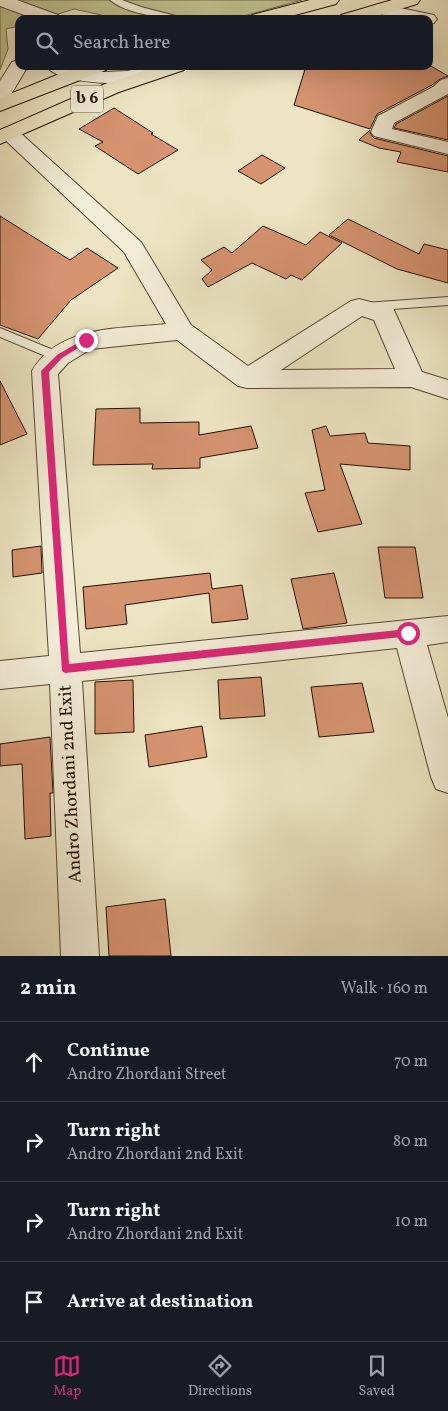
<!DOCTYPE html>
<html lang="en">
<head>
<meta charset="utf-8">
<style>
	:root { --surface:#171b24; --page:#20242c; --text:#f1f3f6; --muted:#9ea1a6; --line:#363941; --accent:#db2777 }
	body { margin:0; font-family:Vollkorn,"Noto Serif Georgian",serif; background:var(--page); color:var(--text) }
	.stop { position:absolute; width:15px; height:15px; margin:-11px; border:4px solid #db2777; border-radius:50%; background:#fff }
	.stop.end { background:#db2777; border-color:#fff; box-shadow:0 1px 5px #0008 }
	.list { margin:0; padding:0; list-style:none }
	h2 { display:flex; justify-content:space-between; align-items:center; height:65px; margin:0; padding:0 20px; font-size:21px }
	h2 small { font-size:16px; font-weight:400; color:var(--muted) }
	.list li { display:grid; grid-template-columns:32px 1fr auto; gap:15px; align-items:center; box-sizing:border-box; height:80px; padding:0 20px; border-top:1px solid var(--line) }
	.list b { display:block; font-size:19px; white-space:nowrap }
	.list p { margin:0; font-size:16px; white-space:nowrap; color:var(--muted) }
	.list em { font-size:16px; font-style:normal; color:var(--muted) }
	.icon { flex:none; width:28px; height:28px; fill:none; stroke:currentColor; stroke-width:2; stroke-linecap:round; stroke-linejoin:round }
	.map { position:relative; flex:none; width:448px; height:956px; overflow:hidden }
	.search { position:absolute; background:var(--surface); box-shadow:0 5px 20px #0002; left:15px; right:15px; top:15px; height:55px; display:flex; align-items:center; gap:12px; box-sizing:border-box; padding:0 18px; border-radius:10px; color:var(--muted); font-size:19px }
	.sheet { height:385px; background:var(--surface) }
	nav { display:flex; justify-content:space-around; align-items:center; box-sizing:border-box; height:70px; border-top:1px solid var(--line); background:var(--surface); font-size:14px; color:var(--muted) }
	nav a { display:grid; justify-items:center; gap:2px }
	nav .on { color:var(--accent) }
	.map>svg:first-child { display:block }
	.green { fill:#bfc28e; stroke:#726a47 }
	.building { fill:#d59370; stroke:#241100 }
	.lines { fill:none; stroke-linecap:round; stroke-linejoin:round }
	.service-casing { stroke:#564630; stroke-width:2 }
	.minor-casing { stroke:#564630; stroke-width:2 }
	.trunk-casing { stroke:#241100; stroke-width:2 }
	.service { fill:#f3edd7; fill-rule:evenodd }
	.minor { fill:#f3edd7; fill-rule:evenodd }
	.trunk { fill:#ece4c2; fill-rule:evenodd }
	.route { fill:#db2777 }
	.labels { text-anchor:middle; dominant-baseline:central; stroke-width:4; stroke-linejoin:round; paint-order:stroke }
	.shield { fill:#f3edd7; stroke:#625340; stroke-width:1 }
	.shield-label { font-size:16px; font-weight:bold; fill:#241100 }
	.street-label { font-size:18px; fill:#241100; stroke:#f3edd7 }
</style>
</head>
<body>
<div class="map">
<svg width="448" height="956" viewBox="0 0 448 956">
	<rect width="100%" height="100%" fill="#ece4c2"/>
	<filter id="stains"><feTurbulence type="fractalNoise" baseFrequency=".004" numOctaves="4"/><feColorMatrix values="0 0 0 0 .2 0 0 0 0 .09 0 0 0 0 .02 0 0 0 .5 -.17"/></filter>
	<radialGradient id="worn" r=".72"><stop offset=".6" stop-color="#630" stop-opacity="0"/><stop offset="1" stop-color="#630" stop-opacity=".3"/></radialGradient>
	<!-- green -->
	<path class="green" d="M0,0H302L233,19H119L74,9L42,19H19V26L6,29L8,49L0,70Z"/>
	<!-- building -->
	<path class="building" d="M306,66H431L448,76L440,79L432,85L377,114L370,129L294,105Z
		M448,96V140L394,128L396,124Z
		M114,108L153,133L151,134L178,150L138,174L95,146L103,142L79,129Z
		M370,130V133L374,138L448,156V172L397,162L401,152L379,148L359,140Z
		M262,155L285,168L261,184L238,171Z
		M0,216L70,260L87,248L118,268L71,300L38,339L0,325Z
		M348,219L419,254L424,244L448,250V283L397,269L329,235Z
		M263,226L306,245L320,232L342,243L302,280L291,275L286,279L252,263L208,287L202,279L212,270L201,260L224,247L232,253Z
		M0,381L27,434L0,445Z
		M140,408V423L199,422V435L251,426L258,448L200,458V468L152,469L153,464L93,465L96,409Z
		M326,426L330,436L365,433L368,443L410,446V470L340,464L362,524L318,532L305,493L325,490L312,430Z
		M41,546L42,573L13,577L12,550Z
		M378,547H415L423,598H385Z
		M210,573L212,589L242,585L248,619L212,623L209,593L125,605L127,624L86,629L83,587Z
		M334,573L347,623L303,629L291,579Z
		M261,677L265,716L220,719L218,680Z
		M133,680L134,732L95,734V682Z
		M362,683L374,732L319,737L311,687Z
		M202,726L207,757L149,767L145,735Z
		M50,737L53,793H50L51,836L25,839L22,764L0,766V744Z
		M165,899L171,956H109L106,907Z"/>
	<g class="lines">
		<!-- service casing -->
		<g class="service-casing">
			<path id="service" d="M110,0H122L141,7L187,19C166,19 126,14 110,0Z
				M448,297V305L365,311L359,307L365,303Z
				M0,328L63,354L65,357L63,360H55L0,337Z"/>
		</g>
		<!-- minor casing -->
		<g class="minor-casing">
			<path id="minor" d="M0,0H17L58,15L61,19H35L0,6Z
				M381,4L434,15L437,19L434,23L429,24V19H402L375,13L372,9L375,5Z
				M19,60V66H28L7,101L0,103V81L12,62Z
				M46,66H72L104,72L127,71L151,66H168L171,70L168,74C154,77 139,82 125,83C107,84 57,82 46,66Z
				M448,78V94L394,123L392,129L448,142V154L374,136L371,132L378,116L433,87L441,80Z
				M9,127L16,129L141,242L191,325L248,366L351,301L359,299L393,308L422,372L448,380V399L411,387L247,388L238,386L177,340L91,349L68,363L58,374L80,653L448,616V642L427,645L448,718V793L436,789L431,777L397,648L82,681L99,956H61L50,684L0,689V661L49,656L32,371C59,325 120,329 166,324L124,252L2,137L0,131L2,129ZM362,316L374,320L395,369L281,370Z"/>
		</g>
		<!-- trunk casing -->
		<g class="trunk-casing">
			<path id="trunk" d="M310,0H339L336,4L280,19H249L252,15Z
				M392,0H420L417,4L367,19H338L341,15Z
				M79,66H108L106,70L0,111V98Z
				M158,66H186L184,70L119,92L0,144V130L105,84Z"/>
		</g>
		<!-- service -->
		<use href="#service" class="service"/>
		<!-- minor -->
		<use href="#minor" class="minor"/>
		<!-- trunk -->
		<use href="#trunk" class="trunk"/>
	</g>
	<!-- route -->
	<path class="route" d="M86,338L88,339V342L62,358L49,372L69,664L408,629L413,633L411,636L65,673L62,671L41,371L57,355Z"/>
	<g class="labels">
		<!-- shield labels -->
		<rect class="shield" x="71" y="85.5" width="32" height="27" rx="4"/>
		<g class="shield-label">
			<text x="87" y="99">ს 6</text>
		</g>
		<!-- street labels -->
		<g class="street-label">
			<text transform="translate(71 784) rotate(-93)">Andro Zhordani 2nd Exit</text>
		</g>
	</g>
	<rect width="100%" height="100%" filter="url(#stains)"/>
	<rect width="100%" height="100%" fill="url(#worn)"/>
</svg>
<div class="stop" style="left:408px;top:633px"></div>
<div class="stop end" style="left:86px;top:340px"></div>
<div class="search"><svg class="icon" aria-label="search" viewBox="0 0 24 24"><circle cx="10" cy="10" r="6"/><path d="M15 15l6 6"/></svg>Search here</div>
</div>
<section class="sheet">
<h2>2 min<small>Walk · 160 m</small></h2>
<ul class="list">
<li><svg class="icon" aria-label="ahead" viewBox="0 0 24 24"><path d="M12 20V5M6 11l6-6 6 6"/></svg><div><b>Continue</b><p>Andro Zhordani Street</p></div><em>70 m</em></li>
<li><svg class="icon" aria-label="right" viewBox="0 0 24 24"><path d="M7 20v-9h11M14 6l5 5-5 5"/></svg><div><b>Turn right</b><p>Andro Zhordani 2nd Exit</p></div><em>80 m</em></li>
<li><svg class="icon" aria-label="right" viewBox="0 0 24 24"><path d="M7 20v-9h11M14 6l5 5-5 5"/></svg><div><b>Turn right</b><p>Andro Zhordani 2nd Exit</p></div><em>10 m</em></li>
<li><svg class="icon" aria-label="arrive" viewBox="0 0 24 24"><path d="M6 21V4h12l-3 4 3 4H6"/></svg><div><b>Arrive at destination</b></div></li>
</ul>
</section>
<nav>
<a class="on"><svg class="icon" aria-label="map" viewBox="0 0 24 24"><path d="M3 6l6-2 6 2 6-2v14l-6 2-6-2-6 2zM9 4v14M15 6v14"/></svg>Map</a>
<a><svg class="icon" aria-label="directions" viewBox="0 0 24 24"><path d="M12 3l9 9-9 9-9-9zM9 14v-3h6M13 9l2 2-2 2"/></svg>Directions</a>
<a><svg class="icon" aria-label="saved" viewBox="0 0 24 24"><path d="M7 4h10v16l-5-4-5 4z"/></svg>Saved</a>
</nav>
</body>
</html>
